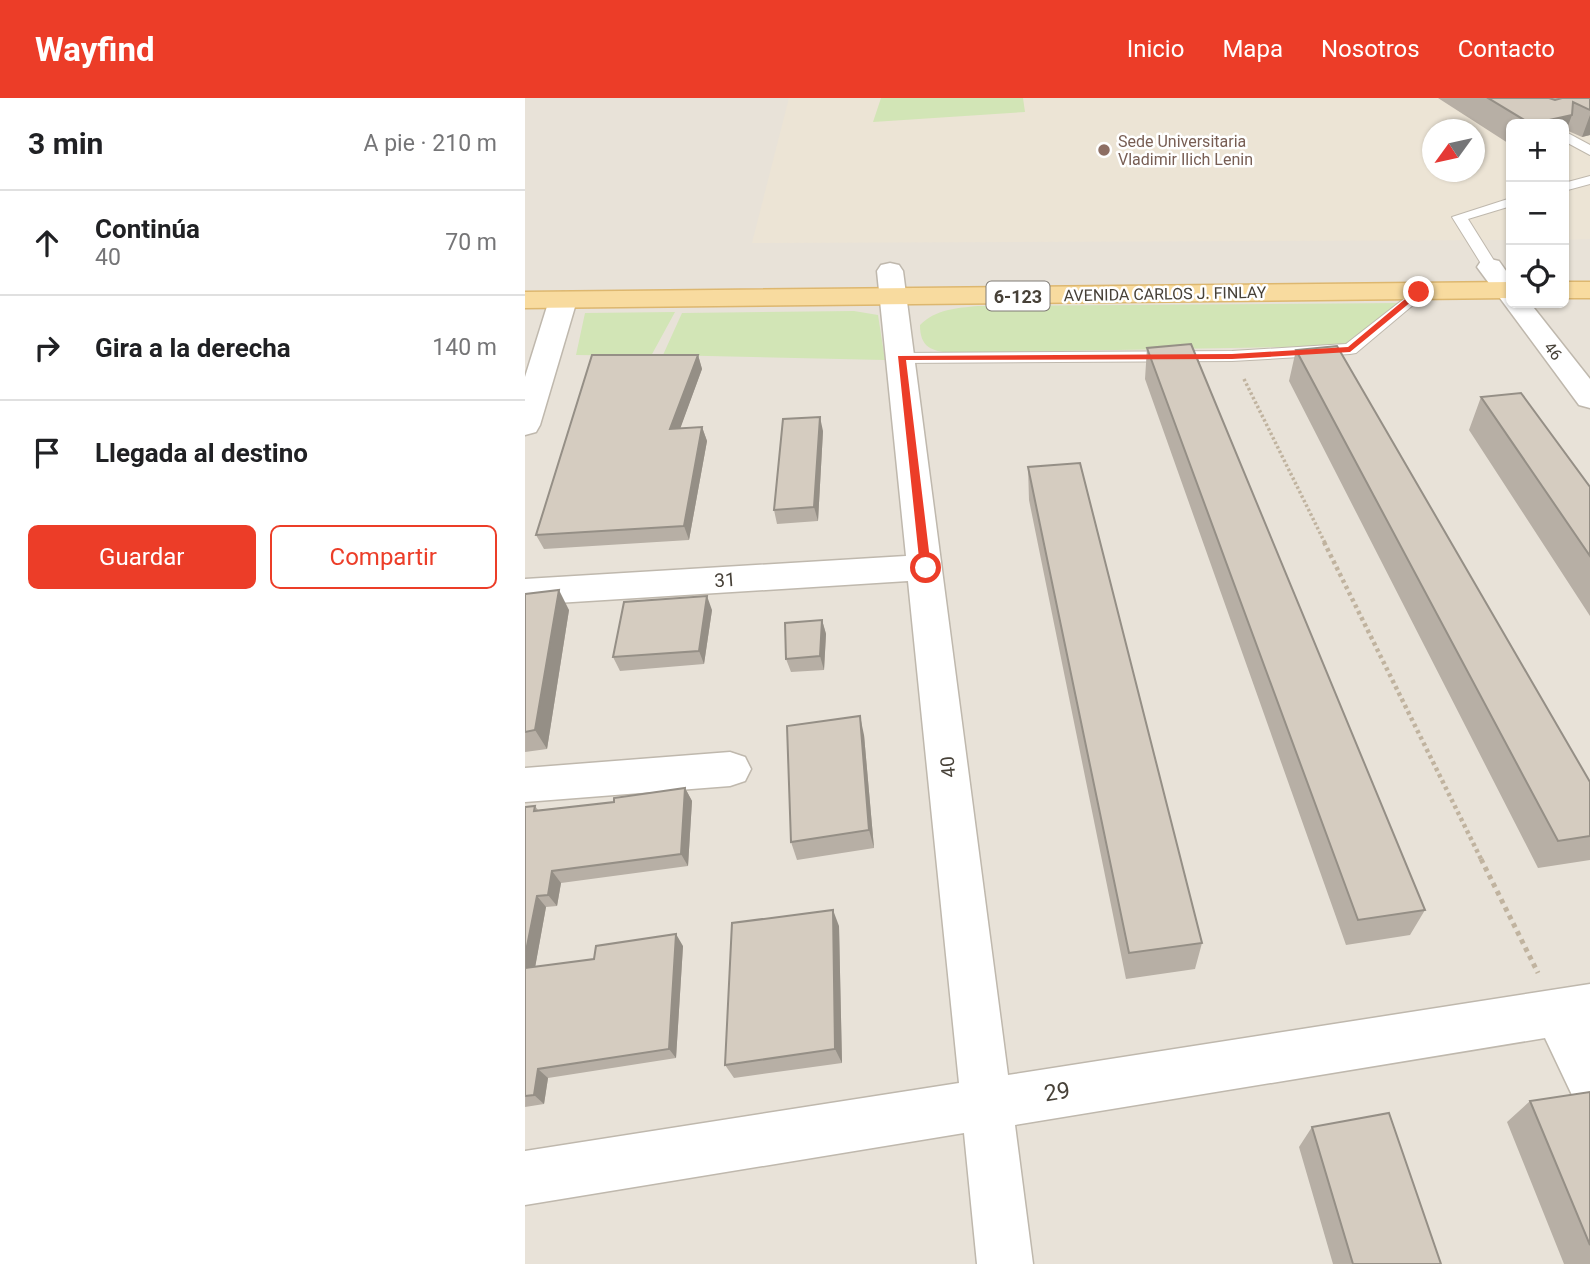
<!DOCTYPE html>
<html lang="es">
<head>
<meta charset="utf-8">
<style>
	:root { --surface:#fff; --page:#f6f6f6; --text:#202124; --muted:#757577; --line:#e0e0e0; --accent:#ec3d28 }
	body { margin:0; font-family:Roboto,sans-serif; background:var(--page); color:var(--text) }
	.controls { position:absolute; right:21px; top:21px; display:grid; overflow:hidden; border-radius:10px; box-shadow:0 2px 5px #0004 }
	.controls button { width:63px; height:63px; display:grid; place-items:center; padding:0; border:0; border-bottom:2px solid var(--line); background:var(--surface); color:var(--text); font:35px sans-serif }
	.compass { position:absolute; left:897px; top:21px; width:63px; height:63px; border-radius:50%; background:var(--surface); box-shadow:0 2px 5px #0004; rotate:237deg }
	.stop { position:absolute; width:21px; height:21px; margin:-16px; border:5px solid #ec3d28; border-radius:50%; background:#fff }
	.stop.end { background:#ec3d28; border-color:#fff; box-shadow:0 2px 7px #0008 }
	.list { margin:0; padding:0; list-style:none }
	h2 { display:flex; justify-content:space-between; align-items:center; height:91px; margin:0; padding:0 28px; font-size:30px }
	h2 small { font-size:23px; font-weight:400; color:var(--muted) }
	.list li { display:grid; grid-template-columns:46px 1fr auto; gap:21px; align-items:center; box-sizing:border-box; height:105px; padding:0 28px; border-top:2px solid var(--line) }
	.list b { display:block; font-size:26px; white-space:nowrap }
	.list p { margin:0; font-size:23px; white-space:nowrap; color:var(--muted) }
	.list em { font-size:23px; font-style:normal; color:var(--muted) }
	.actions { display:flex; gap:14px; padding:21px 28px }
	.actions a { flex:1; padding:16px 0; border:2px solid var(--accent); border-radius:10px; text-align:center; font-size:24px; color:var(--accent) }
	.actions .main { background:var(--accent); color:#fff }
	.icon { flex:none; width:38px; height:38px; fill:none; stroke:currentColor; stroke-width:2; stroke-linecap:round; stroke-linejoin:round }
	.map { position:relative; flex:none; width:1065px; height:1166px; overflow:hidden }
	header { display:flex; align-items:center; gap:42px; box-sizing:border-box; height:98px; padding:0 35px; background:var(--accent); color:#fff }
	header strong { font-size:33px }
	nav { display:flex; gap:38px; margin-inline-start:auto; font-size:24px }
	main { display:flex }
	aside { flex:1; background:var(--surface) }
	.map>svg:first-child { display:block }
	.residential { fill:#e8e2d8; fill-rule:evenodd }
	.education { fill:#ece4d5; fill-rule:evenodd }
	.green { fill:#d2e5b6 }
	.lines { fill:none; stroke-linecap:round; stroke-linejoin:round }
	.service-casing { stroke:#bfb8ad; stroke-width:2 }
	.minor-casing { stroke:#bfb8ad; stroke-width:3 }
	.primary-casing { stroke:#ddb76f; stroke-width:3 }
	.path-far2 { stroke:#c0b39f; stroke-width:3.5; stroke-dasharray:2.5 2.5; stroke-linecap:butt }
	.path-far1 { stroke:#c0b39f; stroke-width:4.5; stroke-dasharray:3.5 3.5; stroke-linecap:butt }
	.path { stroke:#c0b39f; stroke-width:5; stroke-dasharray:4.5 4.5; stroke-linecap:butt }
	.service { fill:#fff; fill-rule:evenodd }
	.minor { fill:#fff; fill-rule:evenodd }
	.primary { fill:#f8db9f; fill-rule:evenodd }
	.wall { fill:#b7afa5 }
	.shaded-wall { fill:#958f86 }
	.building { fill:#d5ccc0; stroke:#958f86; stroke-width:2 }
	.route { fill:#ec3d28 }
	.education-dot { fill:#8d6e63; stroke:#fff; stroke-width:2.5 }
	.labels { text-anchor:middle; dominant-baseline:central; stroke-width:5; stroke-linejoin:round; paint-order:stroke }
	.far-education-label { font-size:16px; fill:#785e54; stroke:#fff; text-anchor:start }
	.far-street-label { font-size:16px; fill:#474138; stroke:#fff }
	.shield { fill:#fff; stroke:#7e7a74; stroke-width:2 }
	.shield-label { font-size:18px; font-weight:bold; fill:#474138 }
	.street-label { font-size:19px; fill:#474138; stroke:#fff }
	.near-street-label { font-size:23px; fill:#474138; stroke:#fff }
</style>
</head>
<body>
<header>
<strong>Wayfind</strong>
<nav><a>Inicio</a><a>Mapa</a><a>Nosotros</a><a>Contacto</a></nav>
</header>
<main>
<aside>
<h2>3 min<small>A pie · 210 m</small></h2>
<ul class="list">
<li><svg class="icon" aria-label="ahead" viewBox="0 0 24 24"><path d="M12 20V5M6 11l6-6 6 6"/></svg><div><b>Continúa</b><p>40</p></div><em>70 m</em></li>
<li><svg class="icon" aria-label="right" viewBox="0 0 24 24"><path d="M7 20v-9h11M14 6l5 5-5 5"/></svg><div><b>Gira a la derecha</b></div><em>140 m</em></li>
<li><svg class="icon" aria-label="arrive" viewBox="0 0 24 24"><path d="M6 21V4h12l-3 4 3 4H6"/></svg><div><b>Llegada al destino</b></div></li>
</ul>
<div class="actions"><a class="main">Guardar</a><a>Compartir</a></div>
</aside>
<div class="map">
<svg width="1065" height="1166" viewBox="0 0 1065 1166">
	<rect width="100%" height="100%" fill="#f4f0ea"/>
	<!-- residential -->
	<path class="residential" d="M0,0H1065V1166H0ZM986,26H1039V205H986ZM908,32H950V74H908Z"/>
	<!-- education -->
	<path class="education" d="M264,0H1065V141L1039,142V26H986V142L227,145ZM908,32H950V74H908Z"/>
	<!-- green -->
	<path class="green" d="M356,0H498L500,14L348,24Z
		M874,205L821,248L426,255C406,253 395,249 395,227C411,211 432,210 453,208Z
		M329,213L353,217L360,262L138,257L157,215Z
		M150,214L126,258L51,257L60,215Z"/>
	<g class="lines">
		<!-- service casing -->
		<g class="service-casing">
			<path id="service" d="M1039,33L1065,47V57L1039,43Z
				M1065,78V86L1039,93V85Z
				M986,100V108L943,121L973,169L970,172H960L927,119Z
				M894,189L902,194L900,197L831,255L825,256L707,263L376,265L367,260L376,255L707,253L821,246Z"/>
		</g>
		<!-- minor casing -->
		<g class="minor-casing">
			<path id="minor" d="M965,161L974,163L986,180V205H1005L1065,281V310L1054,307L952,169L956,163Z
				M365,165L374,167L378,173L483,977L1065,886V1004L1047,997L1020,940L490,1027L508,1166H452L439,1035L0,1107V1053L434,985L383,483L0,507V481L381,458L352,173L356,167Z
				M38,194L48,196L52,202L15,327L11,334L0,337V279L24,202L28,196Z
				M205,654L220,659L226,671L220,683L205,688L0,704V670Z"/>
		</g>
		<!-- primary casing -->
		<g class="primary-casing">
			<path id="primary" d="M986,184V200L0,210V194Z
				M1039,184H1065V200H1039Z"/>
		</g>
		<!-- path-far2 -->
		<path class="path-far2" d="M719,281L800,445"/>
		<!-- path-far1 -->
		<path class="path-far1" d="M799,444L957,763"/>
		<!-- path -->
		<path class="path" d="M956,761L1013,875"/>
		<!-- service -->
		<use href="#service" class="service"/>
		<!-- minor -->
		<use href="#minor" class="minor"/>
		<!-- primary -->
		<use href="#primary" class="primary"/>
	</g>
	<!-- wall -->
	<path class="wall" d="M913,0H1065V37L1057,39L1041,32L1039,39V26H986V47Z
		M622,250L900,812L885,837L821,847L620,281Z
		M771,252L1065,684V762L1013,770L764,283Z
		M173,257L177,271L155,330L177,329L182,343L164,442L19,451L11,437Z
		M956,299L1065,389V518L944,332Z
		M298,333L293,423L252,426L249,412Z
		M503,369L677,845L670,871L601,881L504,402Z
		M0,496L44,512L22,651L0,654Z
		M187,512L179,566L95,573L88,559Z
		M297,522L301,536L299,572L266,574L261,561Z
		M339,637L349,750L272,762L266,744Z
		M160,690L167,703L163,768L36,785L32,808L21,809L10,869L158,848L151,960L23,980L19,1006L0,1009V709L10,708L13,712L89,704Z
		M314,828L317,965L209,980L200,967Z
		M1065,994V1166H1039L982,1024L1005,1003Z
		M787,1029L916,1166H808L774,1049Z"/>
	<!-- shaded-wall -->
	<path class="shaded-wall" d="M1047,17L1039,39V26H1006Z
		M1065,17V37L1057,39Z
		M173,257L177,271L150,345L145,331Z
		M295,319L298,333L293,423L289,409Z
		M177,329L182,343L164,442L159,428Z
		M34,492L44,512L22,651L10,632Z
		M182,498L187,512L179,566L174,553Z
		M297,522L301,536L299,572L295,558Z
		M335,618L339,637L349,750L344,732Z
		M160,690L167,703L163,768L156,756Z
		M27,773L36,785L32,808L23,797Z
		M12,798L21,809L8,881L0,873V858Z
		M308,812L314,828L317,965L310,951Z
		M151,836L158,848L151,960L144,951Z
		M13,971L23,980L19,1006L9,997Z"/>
	<!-- building -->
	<path class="building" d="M963,0H1024L1030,2L1037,0H1065V12L1048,4L1047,17L1006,26Z
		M666,246L900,812L833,822L622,250Z
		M812,248L1065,684V738L1033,743L771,252Z
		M67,257H173L145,331L177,329L159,428L11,437Z
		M996,295L1065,389V458L956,299Z
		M295,319L289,409L249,412L258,321Z
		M555,365L677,845L604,855L503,369Z
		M34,492L10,632L0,634V496Z
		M182,498L174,553L88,559L99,504Z
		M297,522L295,558L261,561L260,525Z
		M335,618L344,732L266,744L262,628Z
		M160,690L156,756L27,773L23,797L12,798L0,858V709L10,708L9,713L89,704V700Z
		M308,812L310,951L200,967L207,825Z
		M151,836L144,951L13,971L9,997L0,998V870L69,861L71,848Z
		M1065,994V1147L1005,1003Z
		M864,1015L916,1166H828L787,1029Z"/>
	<!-- route -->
	<path class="route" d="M891,192L898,194L825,254L707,261L381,262L406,470L401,473L395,470L373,258L707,256L823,249Z"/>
	<!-- markers -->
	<circle class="education-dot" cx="579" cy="52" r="7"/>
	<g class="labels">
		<!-- far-education labels -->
		<g class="far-education-label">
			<text x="593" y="43">Sede Universitaria<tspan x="593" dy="18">Vladimir Ilich Lenin</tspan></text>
		</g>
		<!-- far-street labels -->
		<g class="far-street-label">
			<text transform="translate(640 196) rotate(-1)">AVENIDA CARLOS J. FINLAY</text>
			<text transform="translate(1028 253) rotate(52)">46</text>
		</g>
		<!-- shield labels -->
		<rect class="shield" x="461.5" y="183.5" width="63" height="29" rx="5"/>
		<g class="shield-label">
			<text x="493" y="198">6-123</text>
		</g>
		<!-- street labels -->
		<g class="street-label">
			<text transform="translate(200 482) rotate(-4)">31</text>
			<text transform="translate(423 669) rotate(-96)">40</text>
		</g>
		<!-- near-street labels -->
		<g class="near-street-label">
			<text transform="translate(532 994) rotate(-9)">29</text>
		</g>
	</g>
</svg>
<div class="controls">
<button>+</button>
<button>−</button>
<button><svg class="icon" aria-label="locate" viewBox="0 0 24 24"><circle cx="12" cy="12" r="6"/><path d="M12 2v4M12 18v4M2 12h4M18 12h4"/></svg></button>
</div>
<svg class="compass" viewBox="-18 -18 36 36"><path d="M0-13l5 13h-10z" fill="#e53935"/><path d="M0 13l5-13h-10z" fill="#757577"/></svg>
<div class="stop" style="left:401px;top:470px"></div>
<div class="stop end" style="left:894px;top:194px"></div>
</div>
</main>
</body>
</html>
